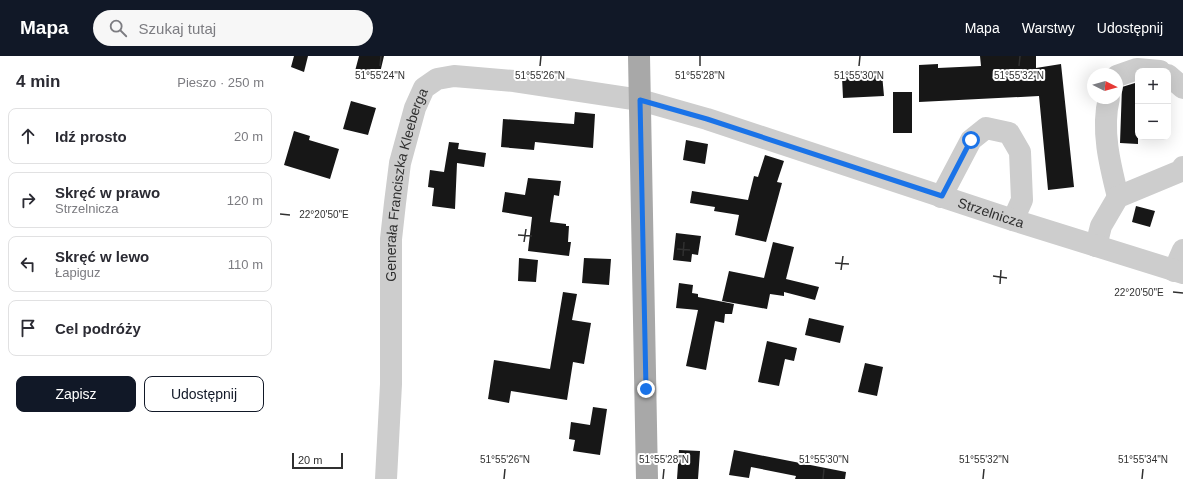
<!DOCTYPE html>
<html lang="pl">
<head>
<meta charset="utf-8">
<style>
	:root { --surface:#fff; --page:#f7f7f7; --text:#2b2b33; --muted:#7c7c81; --line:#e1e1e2; --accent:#111827 }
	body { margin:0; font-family:Helvetica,sans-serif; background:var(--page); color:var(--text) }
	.controls { position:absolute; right:12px; top:12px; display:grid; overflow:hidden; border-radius:8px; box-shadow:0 4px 16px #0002 }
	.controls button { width:36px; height:36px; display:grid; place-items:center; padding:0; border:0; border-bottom:1px solid var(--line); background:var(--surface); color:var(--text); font:20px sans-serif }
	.compass { position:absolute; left:807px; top:12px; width:36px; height:36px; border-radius:50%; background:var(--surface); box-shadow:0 4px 16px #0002; rotate:95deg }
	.scale { position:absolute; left:12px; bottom:10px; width:51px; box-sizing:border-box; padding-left:4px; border:2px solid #303030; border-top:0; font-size:11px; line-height:14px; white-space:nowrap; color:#303030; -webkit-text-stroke:3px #fff; paint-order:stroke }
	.stop { position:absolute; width:12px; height:12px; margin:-9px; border:3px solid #1a73e8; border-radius:50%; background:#fff }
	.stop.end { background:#1a73e8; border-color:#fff; box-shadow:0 1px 4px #0008 }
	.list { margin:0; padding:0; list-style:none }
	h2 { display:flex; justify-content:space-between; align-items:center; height:52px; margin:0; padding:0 16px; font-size:17px }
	h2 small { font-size:13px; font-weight:400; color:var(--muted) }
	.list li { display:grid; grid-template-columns:26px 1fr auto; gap:12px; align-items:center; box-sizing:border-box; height:56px; margin:0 8px 8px; padding:0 8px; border:1px solid var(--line); border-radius:8px }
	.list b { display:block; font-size:15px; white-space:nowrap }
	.list p { margin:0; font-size:13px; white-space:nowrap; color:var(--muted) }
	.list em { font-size:13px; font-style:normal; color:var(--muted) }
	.actions { display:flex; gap:8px; padding:12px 16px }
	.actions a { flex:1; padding:9px 0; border:1px solid var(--accent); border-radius:8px; text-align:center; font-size:14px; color:var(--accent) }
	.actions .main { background:var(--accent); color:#fff }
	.icon { flex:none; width:22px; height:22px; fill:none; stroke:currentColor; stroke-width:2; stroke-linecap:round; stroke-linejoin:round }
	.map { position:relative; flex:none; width:903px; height:423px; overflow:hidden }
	header { display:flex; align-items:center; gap:24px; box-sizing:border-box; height:56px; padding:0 20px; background:var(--accent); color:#fff }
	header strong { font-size:19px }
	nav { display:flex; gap:22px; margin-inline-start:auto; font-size:14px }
	.search { width:280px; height:36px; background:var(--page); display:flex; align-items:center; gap:10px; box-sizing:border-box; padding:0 14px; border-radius:22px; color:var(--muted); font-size:15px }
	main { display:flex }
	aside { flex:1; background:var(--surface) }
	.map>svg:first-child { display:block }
	.building { fill:#171717 }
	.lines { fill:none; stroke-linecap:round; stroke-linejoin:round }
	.minor { stroke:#cdcdcd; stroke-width:22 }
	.major { stroke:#a8a8a8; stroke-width:22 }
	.route { stroke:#1a73e8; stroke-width:5 }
	.ticks { fill:none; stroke:#303030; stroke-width:1.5 }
	.labels { text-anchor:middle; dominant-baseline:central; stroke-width:4; stroke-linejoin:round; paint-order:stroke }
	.street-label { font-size:14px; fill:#303030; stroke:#fff }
	.ticks-label { font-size:10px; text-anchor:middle; fill:#303030; stroke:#fff; stroke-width:4; stroke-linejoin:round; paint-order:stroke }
</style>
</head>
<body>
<header>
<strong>Mapa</strong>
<div class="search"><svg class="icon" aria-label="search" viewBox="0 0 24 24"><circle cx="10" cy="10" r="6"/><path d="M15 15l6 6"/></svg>Szukaj tutaj</div>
<nav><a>Mapa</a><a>Warstwy</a><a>Udostępnij</a></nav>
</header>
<main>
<aside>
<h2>4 min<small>Pieszo · 250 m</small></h2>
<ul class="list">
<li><svg class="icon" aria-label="ahead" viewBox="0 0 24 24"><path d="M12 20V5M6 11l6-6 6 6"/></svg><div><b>Idź prosto</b></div><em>20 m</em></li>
<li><svg class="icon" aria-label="right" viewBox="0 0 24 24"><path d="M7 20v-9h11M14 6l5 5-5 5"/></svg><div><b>Skręć w prawo</b><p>Strzelnicza</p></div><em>120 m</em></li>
<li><svg class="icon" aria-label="left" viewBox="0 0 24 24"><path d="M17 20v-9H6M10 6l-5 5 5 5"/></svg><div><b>Skręć w lewo</b><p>Łapiguz</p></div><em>110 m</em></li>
<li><svg class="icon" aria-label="arrive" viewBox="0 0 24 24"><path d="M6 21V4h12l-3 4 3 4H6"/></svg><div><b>Cel podróży</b></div></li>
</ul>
<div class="actions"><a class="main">Zapisz</a><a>Udostępnij</a></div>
</aside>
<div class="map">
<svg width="903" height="423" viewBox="0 0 903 423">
	<rect width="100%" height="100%" fill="#fff"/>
	<!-- building -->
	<path class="building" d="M14,0H28L24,16L11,11Z
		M79,0H104L99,21L75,15Z
		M700,0H756V12L781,8L794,131L768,134L759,40L639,46V9L658,8V12L701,10Z
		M602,18L604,40L563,42L562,21Z
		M855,27H858V88L840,87L842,31Z
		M613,36H632V77H613Z
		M71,45L96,52L88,79L63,73Z
		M295,56L315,58L313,92L255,86L254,94L221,91L223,63L294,68Z
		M14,75L30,80L29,84L59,93L50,123L4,109Z
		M406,84L428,88L425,108L403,104Z
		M169,86L179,87L178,93L206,97L204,111L177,107L175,153L152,150L154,132L148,131L150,114L164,116Z
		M485,99L504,105L497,126L502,127L486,186L455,179L459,159L434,155L435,151L410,147L412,135L468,144L474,120L478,121Z
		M248,122L281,125L279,140L274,139L270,166L286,168V170H289L288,186H291L289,200L248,195L252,161L222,156L225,136L245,139Z
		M856,150L875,155L870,171L852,166Z
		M396,177L421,180L418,199L412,198L411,206L393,204Z
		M493,186L514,191L506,223L539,231L535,244L504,236V240L490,238L487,253L442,245L449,215L484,222Z
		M239,202L258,204L256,226L238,225Z
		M304,202L331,203L329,229L302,227Z
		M399,227L413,229L412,237L418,238V241L454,248L452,258H445L444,267L435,265L426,314L406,310L418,254L396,252Z
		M283,236L297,238L292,264L311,267L304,308L293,306L287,344L231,335L229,347L208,343L214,304L270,313Z
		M529,262L564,270L560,287L525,279Z
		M487,285L517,292L514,305L505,303L499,330L478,326Z
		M585,307L603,311L597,340L578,336Z
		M313,351L327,353L320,399L293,395L295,384L289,383L291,366L310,369Z
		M399,394L420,395L418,423H397Z
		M454,394L566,416L565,423H515L516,420L471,411L469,422L449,419Z"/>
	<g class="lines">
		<!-- minor -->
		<g class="minor">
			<path d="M888,19L903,32"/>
			<path d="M837,20L857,13L880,15"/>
			<path d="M829,42C821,74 830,109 838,141"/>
			<path d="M661,141L691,84L706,72L729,77L740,96L742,144L733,164"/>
			<path d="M816,190L821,170L838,141L903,114V111"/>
			<path d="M894,215L903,194"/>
			<path id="s1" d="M106,423L111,328V183L115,147L120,107L135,52L144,32L157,23L174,20L234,25L360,44L427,63L733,164L903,217"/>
		</g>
		<!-- major -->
		<path class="major" d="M359,0L367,423"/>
	</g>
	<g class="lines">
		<!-- route -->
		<path class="route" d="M366,333L360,44L427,63L662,140L691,84"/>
	</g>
	<!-- ticks -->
	<path class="ticks" d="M100,10L101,0M260,10L261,0M420,10V0M579,10L580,0M739,10L740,0M0,158L10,159M238,179L252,180M244,186L246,173M397,193L410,194M403,200L404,186M555,207L569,208M561,214L563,200M713,220L727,222M720,228L721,214M893,236L903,237M224,423L225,413M383,423L384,413M543,423L544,413M703,423L704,413M862,423L863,413"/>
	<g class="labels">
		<!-- street labels -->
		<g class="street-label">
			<text stroke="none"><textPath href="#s1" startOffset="296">Generała Franciszka Kleeberga</textPath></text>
			<text stroke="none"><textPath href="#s1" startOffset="985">Strzelnicza</textPath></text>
		</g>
	</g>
	<g class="ticks-label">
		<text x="100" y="23">51°55'24"N</text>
		<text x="260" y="23">51°55'26"N</text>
		<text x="420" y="23">51°55'28"N</text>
		<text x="579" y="23">51°55'30"N</text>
		<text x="739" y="23">51°55'32"N</text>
		<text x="44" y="162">22°20'50"E</text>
		<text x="859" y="240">22°20'50"E</text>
		<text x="225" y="407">51°55'26"N</text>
		<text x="384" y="407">51°55'28"N</text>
		<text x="544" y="407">51°55'30"N</text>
		<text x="704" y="407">51°55'32"N</text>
		<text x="863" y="407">51°55'34"N</text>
	</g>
</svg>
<div class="controls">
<button>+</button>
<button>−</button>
</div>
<svg class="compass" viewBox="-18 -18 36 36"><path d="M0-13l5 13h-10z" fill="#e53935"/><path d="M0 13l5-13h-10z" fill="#7c7c81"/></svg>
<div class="scale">20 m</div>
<div class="stop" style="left:691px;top:84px"></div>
<div class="stop end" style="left:366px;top:333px"></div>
</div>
</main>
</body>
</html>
